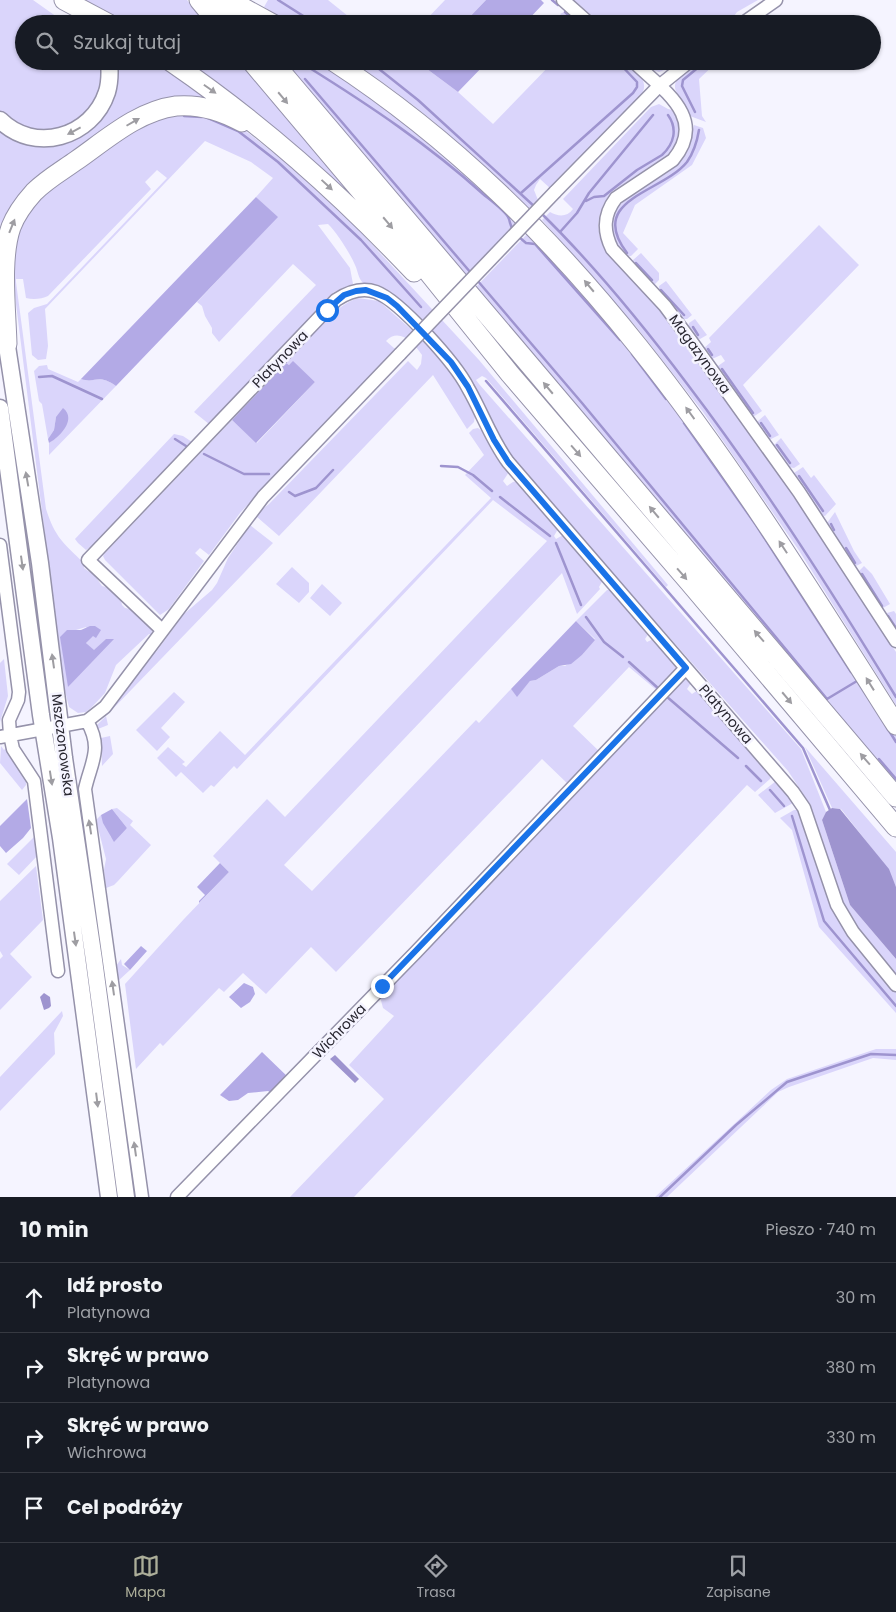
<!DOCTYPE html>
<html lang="pl">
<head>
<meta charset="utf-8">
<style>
	:root { --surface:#171b24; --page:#20242c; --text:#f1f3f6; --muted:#9ea1a6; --line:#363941; --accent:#acae99 }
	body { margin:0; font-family:Poppins,sans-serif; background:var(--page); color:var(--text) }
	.stop { position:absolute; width:15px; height:15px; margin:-11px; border:4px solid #1a73e8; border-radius:50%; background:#fff }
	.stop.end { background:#1a73e8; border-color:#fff; box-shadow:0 1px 5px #0008 }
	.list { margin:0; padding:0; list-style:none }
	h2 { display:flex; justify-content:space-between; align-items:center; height:65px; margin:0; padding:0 20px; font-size:21px }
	h2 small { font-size:16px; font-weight:400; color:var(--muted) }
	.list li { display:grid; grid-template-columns:32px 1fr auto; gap:15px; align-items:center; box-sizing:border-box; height:70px; padding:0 20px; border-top:1px solid var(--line) }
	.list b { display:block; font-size:19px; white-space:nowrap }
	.list p { margin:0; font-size:16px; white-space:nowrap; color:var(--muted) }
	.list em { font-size:16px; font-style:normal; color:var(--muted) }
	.icon { flex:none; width:28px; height:28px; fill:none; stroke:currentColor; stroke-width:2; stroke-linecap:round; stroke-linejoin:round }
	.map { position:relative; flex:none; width:896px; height:1197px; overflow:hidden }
	.search { position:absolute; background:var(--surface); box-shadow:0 1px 4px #0004; left:15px; right:15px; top:15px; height:55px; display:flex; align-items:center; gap:12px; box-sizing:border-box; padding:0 18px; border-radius:28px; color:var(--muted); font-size:19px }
	.sheet { height:345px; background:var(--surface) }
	nav { display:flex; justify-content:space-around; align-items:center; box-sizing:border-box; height:70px; border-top:1px solid var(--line); background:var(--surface); font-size:14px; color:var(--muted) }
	nav a { display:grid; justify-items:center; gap:2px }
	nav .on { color:var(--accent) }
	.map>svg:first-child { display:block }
	.green { fill:#dad5fb; fill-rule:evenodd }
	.forest { fill:#b3aae6 }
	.water { fill:#9e94cf }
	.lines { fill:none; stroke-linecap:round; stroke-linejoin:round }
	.stream { stroke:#9e94cf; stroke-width:2.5 }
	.minor-casing { stroke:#9592aa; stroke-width:15 }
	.major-casing { stroke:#9592aa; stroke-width:19 }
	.highway-casing { stroke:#9592aa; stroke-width:21 }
	.minor { stroke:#fff; stroke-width:12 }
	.major { stroke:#fff; stroke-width:16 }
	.highway { stroke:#fff; stroke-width:19 }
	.minor-bridge-casing { stroke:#9592aa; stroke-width:15; stroke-linecap:butt }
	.minor-bridge { stroke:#fff; stroke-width:12 }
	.oneway { fill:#9e9da2 }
	.route { stroke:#1a73e8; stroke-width:6 }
	.labels { text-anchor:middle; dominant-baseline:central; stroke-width:5; stroke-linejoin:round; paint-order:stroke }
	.street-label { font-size:14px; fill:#282630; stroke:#f5f4ff }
</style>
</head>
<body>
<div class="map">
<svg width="896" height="1197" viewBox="0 0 896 1197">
	<rect width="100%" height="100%" fill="#f5f4ff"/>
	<!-- green -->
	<path class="green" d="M0,0H33L67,24H24V61H102L103,75L97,101L75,123L52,132L26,130L0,113Z
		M84,0H187L207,24H126Z
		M268,0H328L358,24H291L264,7Z
		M445,0H486L463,24H422Z
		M574,0H758L737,12L728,24H601Z
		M568,10L576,20V24H570L560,14Z
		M116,61H153L214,103L122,121L2,236L0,221V131C33,151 65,152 94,124C105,114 113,103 116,88C118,80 116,70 116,61Z
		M185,61H238L353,196C299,148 245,102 185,61Z
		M285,61H320L349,81L413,128L518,221L466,275Z
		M351,61H427L423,66L458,92L493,124L554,61H625C635,70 651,81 641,95L551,189L540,179L536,185L534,190L538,200L529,209C475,155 416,103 351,61Z
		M643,61H681L671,69L669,68L659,72L653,70Z
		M699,61H718L699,79L702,116L706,122L690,116C687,106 681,100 676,91C670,79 691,67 699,61Z
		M659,104L668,109L672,110C683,127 681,143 666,157L613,191C596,209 593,235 609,255L659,308L679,332L779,472L896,652V705L798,549L703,412L638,329L542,220L550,212C559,217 567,217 573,209L563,199L651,107Z
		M203,114L243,129L310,181L356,227L479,360L668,585L666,587L486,378L482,376L476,380L479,384L801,749L826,812L822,820L850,905L896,959V975L854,926L844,907L810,804L788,771L511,459L495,433L472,383L441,340L422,322L388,291L377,285L363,283C358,278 358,271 355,265C351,255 336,231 328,224L318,225L350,268L353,284L334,292L209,424L194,412L316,285L293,264L219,342L212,333V328L205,316L202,306L197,302L277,217L256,197L273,178L251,162L205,141L45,309L48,346L46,359L38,360L32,355L28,313L34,308L47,304L167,178L157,170L145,182L151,189L48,296C42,299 33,300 26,298L23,279H16V282L46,509C55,537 63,543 84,563V568L88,571L93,573L102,586L109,588L121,600L122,605L125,608L130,609L150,626L152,631L151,635L149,634L116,665L105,693L91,708L86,712L78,713L69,707L64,687L13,280L12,245L30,205L125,132L163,115ZM86,627L96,638L93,635L86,643L94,651L106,639L68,687L76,630Z
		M694,125L703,128L706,138L692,165L635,205L623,233L638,249L631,256H626C579,203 654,190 681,161C691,150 690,138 694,125Z
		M819,225L859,265L743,385L762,411L753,417L750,415L718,370V366L725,361L721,355L712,359L710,358L704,348L711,342L709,338Z
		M530,231L606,315L776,547L896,735V783L476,287Z
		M641,253L659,273V280L654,285L651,284L634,265L633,260Z
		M666,281L692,315L687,319H681L659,290V286Z
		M358,298L379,301L431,347L448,365L475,416L474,422L467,429L433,375L279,536L257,517L261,510L269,504L408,361L417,370L421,364L422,355C414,343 399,327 386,341L395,349L240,513L209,555L200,548L195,553L204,561L169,609L160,615L105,560L103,556L105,553L232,420L257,443L315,382L293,362L289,365L286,363C306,342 331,307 358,298Z
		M695,319L707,335L700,339L696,338L688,328L689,323Z
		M47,365L48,369L78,382L81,379C96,384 97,373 116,386L49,455V443L59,435L66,425L56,417L54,430L48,439L42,404L39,401L34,371L39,366Z
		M765,415L779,435L769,440L757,424L758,421Z
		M478,428L482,431L496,456L509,472L503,481L507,486L513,482L517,481L558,529L554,536L556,539L563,535L603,580L599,587L600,589L577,614L562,573L284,865L312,891L476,720L479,723L511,689L517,696L530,681L536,680L559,666H565L582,655L595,639L576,621L607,590H611L649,633L645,639L647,642L653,639L679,669L660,693L629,667L573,726L601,753L570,786L542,759L336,972L311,947L266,994L243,973L224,992L219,988L163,1046L160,1043L136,1069L125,984L184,919L229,872L213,856L267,799L285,817L547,541L493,500L237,769L234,766L214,787L211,785L203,793L181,772L176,777L157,758L168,747L185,762L182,764L186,767L220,731L245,755L491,498L465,475L484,455L469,433L473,429Z
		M174,434L183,436L192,442L94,545L86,550L78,543L75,539Z
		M781,438L800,464L794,468L788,467L773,446Z
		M803,467L811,478L814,475L836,504L825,516L821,515L794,476V473Z
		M835,512L854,551L862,563L854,567L827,523Z
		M250,525L273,543L106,716L108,725L98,729L97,725L106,716L154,650L156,652L184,614L212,590L217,583L228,558Z
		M864,566L872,574L890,604L883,608H880L858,572Z
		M292,567L309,583V592L299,603L276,584Z
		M322,584L342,603L330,616L310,598Z
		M894,611L896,614V632L885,615L887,613Z
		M4,659L8,696L0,722V663Z
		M687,676L691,683L687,689L692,694L698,690L772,775L770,779L755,792L747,785L354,1197H290L384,1099L349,1065L394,1016L383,1008L379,993L678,681Z
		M174,692L185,702L161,728L170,737L157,751L136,730Z
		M110,736L113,754L102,766L101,738Z
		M1,746L4,750L6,748L26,781V785L22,790L0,763Z
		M805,747L896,852V887L888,869L841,809L832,808Z
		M776,781H779L793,803L775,813L758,795Z
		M117,808L133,821L130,825L151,845L118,881L114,885L106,888L104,870L106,859L96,820L101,815L111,837L127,828L112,809Z
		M794,810H798L846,932L896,992V1013L819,927L792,830L780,818Z
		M36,835L39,854L19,875L7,864Z
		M36,866L43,920L10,954L32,977L0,1010V959L3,956L0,951V901Z
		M121,959L122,965L130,970L118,981L116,966Z
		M62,1011L63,1016L54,1033L55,1054L0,1111V1077Z
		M876,1049H896V1060L873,1058L789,1087L778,1092L667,1197H655L771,1090L787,1079Z"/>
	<!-- forest -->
	<path class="forest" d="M486,0H541L544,3L524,24H463Z
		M427,61H488L458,92L423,66Z
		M256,197L278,217L116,386C97,373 96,384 81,379Z
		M293,361L315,382L256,443L232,420L286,363L289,365Z
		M63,408C77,419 60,437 49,443L48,439L54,430L56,417Z
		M576,621L595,640L582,655L571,664L559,666L536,680L530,681L517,697L511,689Z
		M90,626H95L101,630L96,638L93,636L86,643L94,650L106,639H114L68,687L60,637L67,630H81Z
		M27,799L31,828L23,838L6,853L0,846V826Z
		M112,809L127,828L114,842L103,823L101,815Z
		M220,863L229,872L199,903V901L205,895L197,887Z
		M141,946L147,951L130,970L124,964Z
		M244,983L253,987L255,994L250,1002L241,1008L229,997Z
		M262,1052L289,1078L273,1094L268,1091L248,1093L238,1100L229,1101L220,1095Z"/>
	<!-- water -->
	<path class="water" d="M832,808L840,809L889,869L896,887V959L850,905L822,820L826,812Z
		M44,993L50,997L51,1006L49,1008L44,1010L40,997Z
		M335,1055L359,1079L355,1083L330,1059Z"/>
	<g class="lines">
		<!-- stream -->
		<path class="stream" d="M278,0L316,24
			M552,0L558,5
			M565,12L575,21
			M369,61L418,100L535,207
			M308,67C369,105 429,145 483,194C489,199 504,210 508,217C511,222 509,226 514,231
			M305,79L471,273
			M695,112L682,86L683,80L706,61
			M184,116L202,117
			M208,118L238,131L278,162L361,240L421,307
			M521,193L633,93L637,87V82L617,61
			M586,201L594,197L604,196L637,170L662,155C674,144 678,129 668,115
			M541,213C595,266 643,325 688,385C764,485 831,590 896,697
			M560,232L577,213L589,193L653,115
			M519,237L526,243L535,244L620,340
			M627,253C586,199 662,193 687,162C694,152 697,142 699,130
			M636,263L652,280
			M477,280L582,403L827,699L857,681
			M661,290L684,315
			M693,327L698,335
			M708,349L712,355
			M632,354L666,399
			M722,369L753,413
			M39,377L52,376L102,399
			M486,381L803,748L830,810
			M684,423L756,525L851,672
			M761,423L770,436
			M175,439L186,446
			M777,445L790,463
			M204,454L244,474H269
			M441,466L458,467L473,475L492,491
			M799,476L823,511
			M289,492L295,496L316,488L333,470
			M500,497L550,536
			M831,524L834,530
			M556,543L581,605
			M846,548L855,563
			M862,574L882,606
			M888,616L896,628
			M586,617L604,642L623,657
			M629,662L659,689
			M666,696L738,758
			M888,729L896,742
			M879,759L896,779
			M746,766L761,781
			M770,790L784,806
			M792,816L824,921L896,1006
			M660,1197L736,1125L787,1082L871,1054L896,1055"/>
		<!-- minor casing -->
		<g class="minor-casing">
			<path id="minor" d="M563,0L590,24
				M742,24L776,0
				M633,61C661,89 709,117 673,160L616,198C603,215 603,231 612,249L665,306L691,341L799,492L896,641
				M555,192L659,86L690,61
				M0,545L19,692L18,700L9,720L10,735L13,749L34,781L58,971
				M162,630L88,560L336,300C348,292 362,287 376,292C400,301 456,364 468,388C482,412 491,439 508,462L793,792L804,808L837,905L853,932L896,985
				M87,721C103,749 91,762 85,789L142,1197
				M0,737L87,721L105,707L263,497L400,354
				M177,1197L416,952L686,668"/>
		</g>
		<!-- major casing -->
		<g class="major-casing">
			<path id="major" d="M0,120C34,154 92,138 107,92C110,82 110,72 109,61
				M5,333L40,563L64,758L94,960L126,1197
				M0,408L41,715L61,838L109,1197"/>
		</g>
		<!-- highway casing -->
		<g class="highway-casing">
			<path id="highway" d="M64,0L109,24
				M199,0L219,24
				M220,0L240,24
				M229,0L273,24
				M170,61C262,124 338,192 414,272
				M251,61L412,252L510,374L689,582L896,827
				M272,61L896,797
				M333,61C586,226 738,476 896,725
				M7,344C6,308 0,259 11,227C16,214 25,202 34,192C47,179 63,170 77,160C107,139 138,111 176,106C200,104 222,111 242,122"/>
		</g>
		<!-- minor -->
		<use href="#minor" class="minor"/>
		<!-- major -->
		<use href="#major" class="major"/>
		<!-- highway -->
		<use href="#highway" class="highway"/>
		<!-- minor-bridge casing -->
		<g class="minor-bridge-casing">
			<path id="minor-bridge" d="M400,354L555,192"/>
		</g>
		<!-- minor-bridge -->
		<use href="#minor-bridge" class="minor-bridge"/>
	</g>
	<!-- one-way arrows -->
	<defs><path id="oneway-solid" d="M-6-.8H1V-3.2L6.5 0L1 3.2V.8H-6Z" transform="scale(1.25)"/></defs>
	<g class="oneway">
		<use href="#oneway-solid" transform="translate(210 89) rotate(35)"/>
		<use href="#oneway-solid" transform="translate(283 98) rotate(50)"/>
		<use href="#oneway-solid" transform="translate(133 122) rotate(-30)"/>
		<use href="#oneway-solid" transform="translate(74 131) rotate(152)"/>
		<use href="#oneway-solid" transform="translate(327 185) rotate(43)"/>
		<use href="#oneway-solid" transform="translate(388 223) rotate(50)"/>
		<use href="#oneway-solid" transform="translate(12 226) rotate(-68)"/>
		<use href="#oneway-solid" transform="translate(589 286) rotate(-130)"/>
		<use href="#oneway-solid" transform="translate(548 388) rotate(-130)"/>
		<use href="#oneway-solid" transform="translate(690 413) rotate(-126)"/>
		<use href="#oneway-solid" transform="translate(576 451) rotate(49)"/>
		<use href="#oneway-solid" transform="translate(27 479) rotate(-100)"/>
		<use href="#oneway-solid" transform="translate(654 512) rotate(-130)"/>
		<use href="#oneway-solid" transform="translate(783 547) rotate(-123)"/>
		<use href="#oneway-solid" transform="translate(22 563) rotate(82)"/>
		<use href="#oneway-solid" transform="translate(682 574) rotate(49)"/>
		<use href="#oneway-solid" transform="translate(759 636) rotate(-131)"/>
		<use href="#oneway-solid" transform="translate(53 661) rotate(-98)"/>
		<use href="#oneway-solid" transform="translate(870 684) rotate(-122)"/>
		<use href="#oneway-solid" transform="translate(787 698) rotate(50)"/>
		<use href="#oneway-solid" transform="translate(865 759) rotate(-131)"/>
		<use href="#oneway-solid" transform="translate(51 778) rotate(81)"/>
		<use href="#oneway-solid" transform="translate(90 827) rotate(-99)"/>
		<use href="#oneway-solid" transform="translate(75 939) rotate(82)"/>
		<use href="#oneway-solid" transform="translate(113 988) rotate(-98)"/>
		<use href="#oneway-solid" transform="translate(97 1100) rotate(83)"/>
		<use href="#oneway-solid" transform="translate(135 1149) rotate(-98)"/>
	</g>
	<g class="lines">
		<!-- route -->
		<path class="route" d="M327,310L344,295L356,291L366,290L387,298L397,306L451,362L468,387L494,440L508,462L686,668L382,986"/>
	</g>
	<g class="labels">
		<!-- street labels -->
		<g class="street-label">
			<text transform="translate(700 354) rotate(54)">Magazynowa</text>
			<text transform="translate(280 359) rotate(-46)">Platynowa</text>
			<text transform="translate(726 714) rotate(49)">Platynowa</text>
			<text transform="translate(63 745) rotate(83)">Mszczonowska</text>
			<text transform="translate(339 1031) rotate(-46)">Wichrowa</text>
		</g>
	</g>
</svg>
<div class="stop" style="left:327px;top:310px"></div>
<div class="stop end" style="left:382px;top:986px"></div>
<div class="search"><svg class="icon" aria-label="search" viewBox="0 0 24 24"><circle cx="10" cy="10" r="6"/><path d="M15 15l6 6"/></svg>Szukaj tutaj</div>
</div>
<section class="sheet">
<h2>10 min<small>Pieszo · 740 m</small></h2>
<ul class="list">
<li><svg class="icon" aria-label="ahead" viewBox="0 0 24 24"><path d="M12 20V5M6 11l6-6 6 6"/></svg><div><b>Idź prosto</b><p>Platynowa</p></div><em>30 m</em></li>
<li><svg class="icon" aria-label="right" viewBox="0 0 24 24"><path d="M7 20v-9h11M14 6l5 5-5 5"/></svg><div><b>Skręć w prawo</b><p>Platynowa</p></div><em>380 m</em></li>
<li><svg class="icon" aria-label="right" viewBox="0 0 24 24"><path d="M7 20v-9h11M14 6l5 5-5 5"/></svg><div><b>Skręć w prawo</b><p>Wichrowa</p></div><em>330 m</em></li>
<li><svg class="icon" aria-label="arrive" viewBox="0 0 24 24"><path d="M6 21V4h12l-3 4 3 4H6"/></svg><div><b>Cel podróży</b></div></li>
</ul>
</section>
<nav>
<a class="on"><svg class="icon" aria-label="map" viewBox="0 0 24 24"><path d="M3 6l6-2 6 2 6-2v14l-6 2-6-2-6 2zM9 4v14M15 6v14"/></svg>Mapa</a>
<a><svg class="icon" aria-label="directions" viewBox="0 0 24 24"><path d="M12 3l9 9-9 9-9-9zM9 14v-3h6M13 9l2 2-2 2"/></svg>Trasa</a>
<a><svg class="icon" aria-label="saved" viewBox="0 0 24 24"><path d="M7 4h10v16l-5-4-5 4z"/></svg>Zapisane</a>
</nav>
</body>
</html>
